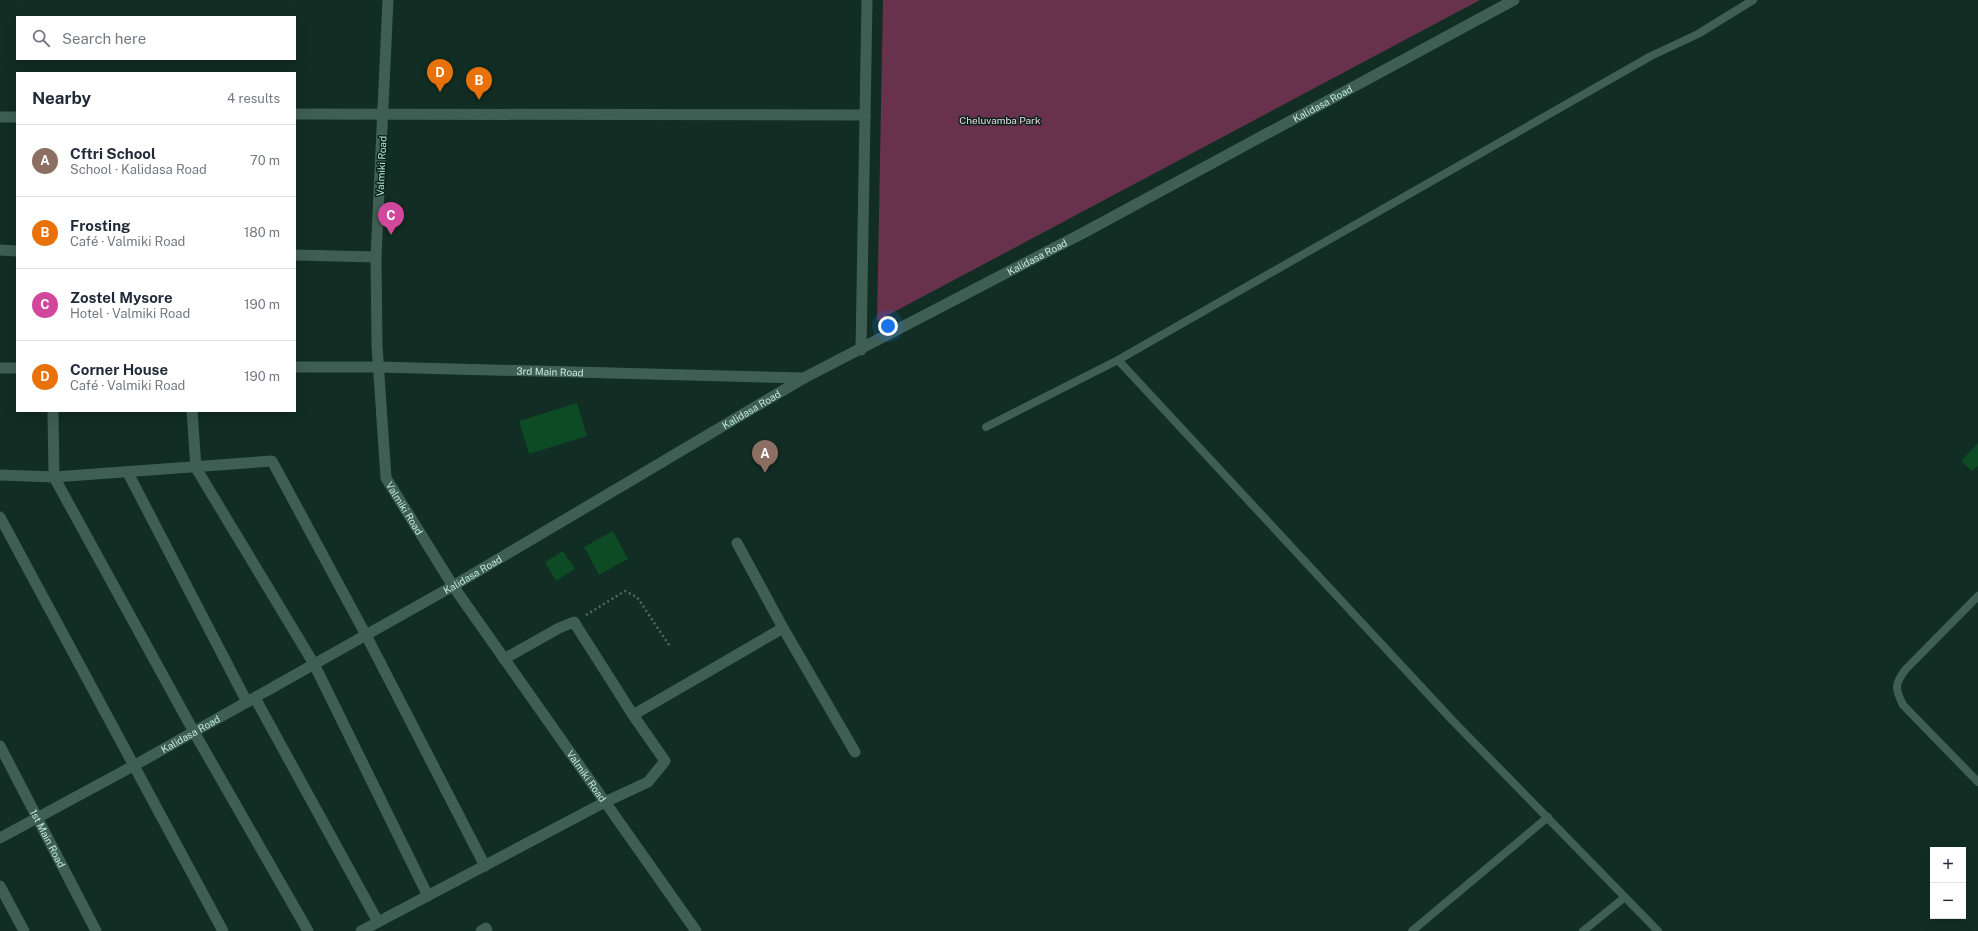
<!DOCTYPE html>
<html lang="en">
<head>
<meta charset="utf-8">
<style>
	:root { --surface:#fff; --page:#f2f2f3; --text:#1f2937; --muted:#747a83; --line:#e0e1e3; --accent:#825776 }
	body { margin:0; font-family:"Public Sans",sans-serif; background:var(--page); color:var(--text) }
	.controls { position:absolute; right:12px; bottom:12px; display:grid; overflow:hidden; border-radius:0px; box-shadow:0 4px 16px #0002 }
	.controls button { width:36px; height:36px; display:grid; place-items:center; padding:0; border:0; border-bottom:1px solid var(--line); background:var(--surface); color:var(--text); font:20px sans-serif }
	.you { position:absolute; left:888px; top:326px; width:14px; height:14px; margin:-10px; border:3px solid #fff; border-radius:50%; background:#1a73e8; box-shadow:0 0 0 6px #1a73e833 }
	.badge { display:grid; place-items:center; width:26px; height:26px; border-radius:50%; background:var(--accent); color:#fff; font-size:13px; font-weight:700 }
	.pin { position:absolute; translate:-50% -33px; filter:drop-shadow(0 1px 2px #0008) }
	.pin::after { content:''; position:absolute; top:21px; width:14px; height:12px; background:inherit; clip-path:polygon(0 0,100% 0,50% 100%) }
	.list { margin:0; padding:0; list-style:none }
	h2 { display:flex; justify-content:space-between; align-items:center; height:52px; margin:0; padding:0 16px; font-size:17px }
	h2 small { font-size:13px; font-weight:400; color:var(--muted) }
	.list li { display:grid; grid-template-columns:26px 1fr auto; gap:12px; align-items:center; box-sizing:border-box; height:72px; padding:0 16px; border-top:1px solid var(--line) }
	.list b { display:block; font-size:15px; white-space:nowrap }
	.list p { margin:0; font-size:13px; white-space:nowrap; color:var(--muted) }
	.list em { font-size:13px; font-style:normal; color:var(--muted) }
	.icon { flex:none; width:22px; height:22px; fill:none; stroke:currentColor; stroke-width:2; stroke-linecap:round; stroke-linejoin:round }
	.map { position:relative; flex:none; width:1978px; height:931px; overflow:hidden }
	.search { position:absolute; background:var(--surface); box-shadow:0 4px 16px #0002; left:16px; top:16px; width:280px; height:44px; display:flex; align-items:center; gap:10px; box-sizing:border-box; padding:0 14px; border-radius:0px; color:var(--muted); font-size:15px }
	.panel { position:absolute; background:var(--surface); box-shadow:0 4px 16px #0002; left:16px; top:72px; width:280px; height:340px; border-radius:0px }
	.map>svg:first-child { display:block }
	.green { fill:#68314c }
	.building { fill:#0d4b24 }
	.lines { fill:none; stroke-linecap:round; stroke-linejoin:round }
	.path { stroke:#4c6c61; stroke-width:2.5; stroke-dasharray:2 3; stroke-linecap:butt }
	.service { stroke:#3f5f54; stroke-width:8 }
	.minor { stroke:#3f5f54; stroke-width:11 }
	.tertiary { stroke:#3f5f54; stroke-width:11 }
	.labels { text-anchor:middle; dominant-baseline:central; stroke-width:3; stroke-linejoin:round; paint-order:stroke }
	.street-label { font-size:10px; fill:#c1eadb; stroke:#07231b }
	.park-label { font-size:10px; fill:#f0d9e3; stroke:#07231b }
</style>
</head>
<body>
<div class="map">
<svg width="1978" height="931" viewBox="0 0 1978 931">
	<rect width="100%" height="100%" fill="#112d24"/>
	<!-- green -->
	<path class="green" d="M883,0H1480L877,321Z"/>
	<!-- building -->
	<path class="building" d="M577,403L587,436L529,454L519,421Z
		M1978,443V467L1977,466L1972,471L1961,461Z
		M613,531L628,559L599,575L584,547Z
		M563,551L575,569L556,581L545,562Z"/>
	<g class="lines">
		<!-- path -->
		<path class="path" d="M586,615L625,591L637,597L669,645"/>
		<!-- service -->
		<path class="service" d="M1118,360L1452,720L1658,931
			M986,427L1118,360L1651,56L1698,34L1753,0
			M1978,596L1906,669C1894,684 1895,689 1903,705L1978,782
			M1412,931L1548,817
			M1583,931L1625,897"/>
		<!-- minor -->
		<g class="minor">
			<path d="M295,114L865,115"/>
			<path d="M0,117H17"/>
			<path d="M0,250L17,251"/>
			<path d="M295,255L376,257"/>
			<path id="s1" d="M295,367H378L804,378"/>
			<path d="M0,368H17"/>
			<path d="M53,411L54,477L194,732L308,931"/>
			<path d="M192,411L196,468L314,664L428,896"/>
			<path d="M128,473L247,702"/>
			<path d="M0,475L54,477L272,461L366,635L485,866"/>
			<path d="M0,517L223,931"/>
			<path d="M737,543L783,628L855,752"/>
			<path d="M504,659L559,628L574,622L633,715"/>
			<path d="M255,698L378,922"/>
			<path id="s2" d="M0,746L96,931"/>
			<path d="M0,886L24,931"/>
			<path d="M361,931L605,802L648,782L665,761L633,715L783,628"/>
			<path d="M481,931L486,928L487,931"/>
		</g>
		<!-- tertiary -->
		<g class="tertiary">
			<path id="s3" d="M388,0L376,257L377,346L386,478L453,586L696,931"/>
			<path d="M861,350L867,0"/>
			<path id="s4" d="M0,838L135,765L453,586L804,378L1083,233L1514,0"/>
		</g>
	</g>
	<g class="labels">
		<!-- street labels -->
		<g class="street-label">
			<text stroke="none"><textPath href="#s4" startOffset="1513">Kalidasa Road</textPath></text>
			<text transform="translate(381 166) rotate(-87)">Valmiki Road</text>
			<text stroke="none"><textPath href="#s4" startOffset="1189">Kalidasa Road</textPath></text>
			<text stroke="none"><textPath href="#s1" startOffset="255">3rd Main Road</textPath></text>
			<text stroke="none"><textPath href="#s4" startOffset="865">Kalidasa Road</textPath></text>
			<text stroke="none"><textPath href="#s3" startOffset="514">Valmiki Road</textPath></text>
			<text stroke="none"><textPath href="#s4" startOffset="541">Kalidasa Road</textPath></text>
			<text stroke="none"><textPath href="#s4" startOffset="217">Kalidasa Road</textPath></text>
			<text stroke="none"><textPath href="#s3" startOffset="838">Valmiki Road</textPath></text>
			<text stroke="none"><textPath href="#s2" startOffset="104">1st Main Road</textPath></text>
		</g>
		<!-- park labels -->
		<g class="park-label">
			<text x="1000" y="120">Cheluvamba Park</text>
		</g>
	</g>
</svg>
<div class="controls">
<button>+</button>
<button>−</button>
</div>
<div class="you"></div>
<div class="pin badge" style="left:765px;top:473px;background:#8d6e63">A</div>
<div class="pin badge" style="left:479px;top:100px;background:#e8710a">B</div>
<div class="pin badge" style="left:391px;top:235px;background:#d1479c">C</div>
<div class="pin badge" style="left:440px;top:92px;background:#e8710a">D</div>
<div class="search"><svg class="icon" aria-label="search" viewBox="0 0 24 24"><circle cx="10" cy="10" r="6"/><path d="M15 15l6 6"/></svg>Search here</div>
<section class="panel">
<h2>Nearby<small>4 results</small></h2>
<ul class="list">
<li><span class="badge" style="background:#8d6e63">A</span><div><b>Cftri School</b><p>School · Kalidasa Road</p></div><em>70 m</em></li>
<li><span class="badge" style="background:#e8710a">B</span><div><b>Frosting</b><p>Café · Valmiki Road</p></div><em>180 m</em></li>
<li><span class="badge" style="background:#d1479c">C</span><div><b>Zostel Mysore</b><p>Hotel · Valmiki Road</p></div><em>190 m</em></li>
<li><span class="badge" style="background:#e8710a">D</span><div><b>Corner House</b><p>Café · Valmiki Road</p></div><em>190 m</em></li>
</ul>
</section>
</div>
</body>
</html>
